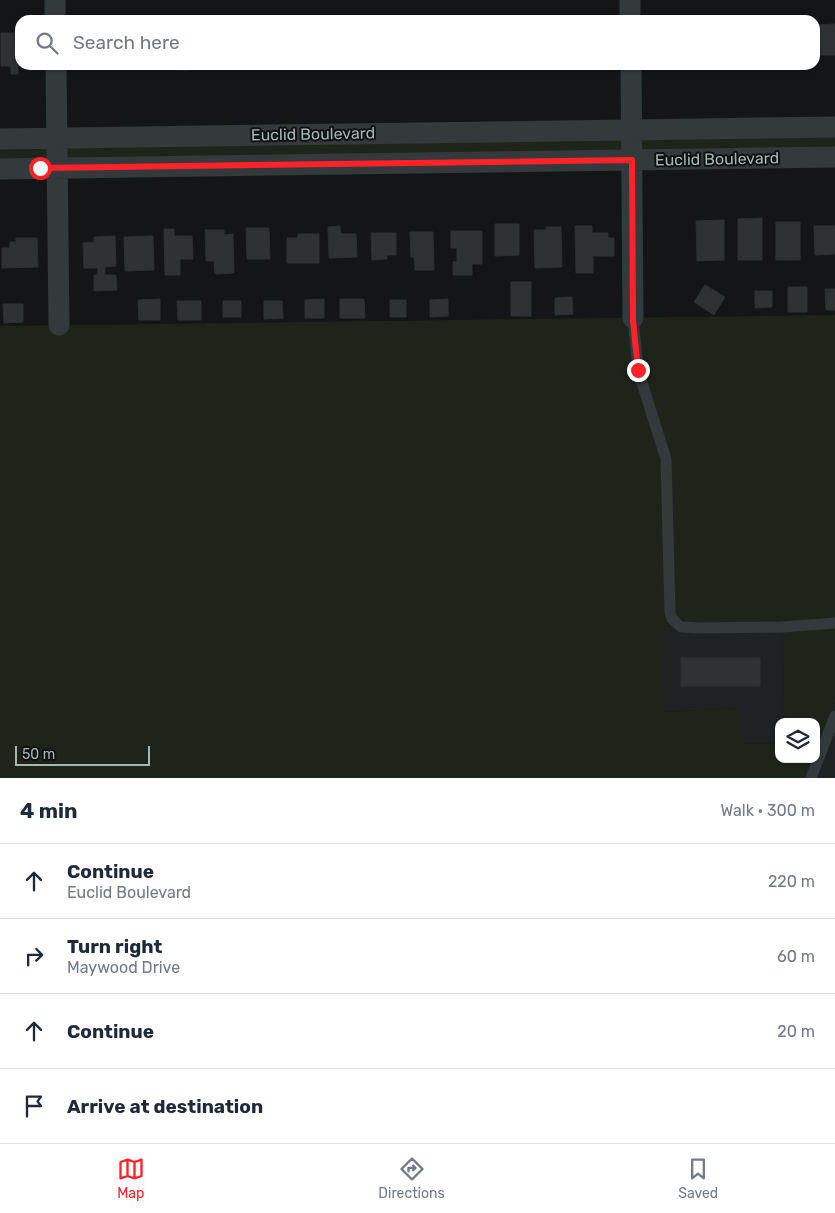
<!DOCTYPE html>
<html lang="en">
<head>
<meta charset="utf-8">
<style>
	:root { --surface:#fff; --page:#f6f6f7; --text:#1f2937; --muted:#747a83; --line:#e0e1e3; --accent:#ff2228 }
	body { margin:0; font-family:Rubik,sans-serif; background:var(--page); color:var(--text) }
	.controls { position:absolute; right:15px; bottom:15px; display:grid; overflow:hidden; border-radius:10px; box-shadow:0 1px 4px #0004 }
	.controls button { width:45px; height:45px; display:grid; place-items:center; padding:0; border:0; border-bottom:1px solid var(--line); background:var(--surface); color:var(--text); font:25px sans-serif }
	.scale { position:absolute; left:15px; bottom:12px; width:135px; box-sizing:border-box; padding-left:5px; border:2px solid #a4b7b7; border-top:0; font-size:14px; line-height:18px; white-space:nowrap; color:#a4b7b7; -webkit-text-stroke:4px #0f1011; paint-order:stroke }
	.stop { position:absolute; width:15px; height:15px; margin:-11px; border:4px solid #ff2228; border-radius:50%; background:#fff }
	.stop.end { background:#ff2228; border-color:#fff; box-shadow:0 1px 5px #0008 }
	.list { margin:0; padding:0; list-style:none }
	h2 { display:flex; justify-content:space-between; align-items:center; height:65px; margin:0; padding:0 20px; font-size:21px }
	h2 small { font-size:16px; font-weight:400; color:var(--muted) }
	.list li { display:grid; grid-template-columns:32px 1fr auto; gap:15px; align-items:center; box-sizing:border-box; height:75px; padding:0 20px; border-top:1px solid var(--line) }
	.list b { display:block; font-size:19px; white-space:nowrap }
	.list p { margin:0; font-size:16px; white-space:nowrap; color:var(--muted) }
	.list em { font-size:16px; font-style:normal; color:var(--muted) }
	.icon { flex:none; width:28px; height:28px; fill:none; stroke:currentColor; stroke-width:2; stroke-linecap:round; stroke-linejoin:round }
	.map { position:relative; flex:none; width:835px; height:778px; overflow:hidden }
	.search { position:absolute; background:var(--surface); box-shadow:0 1px 4px #0004; left:15px; right:15px; top:15px; height:55px; display:flex; align-items:center; gap:12px; box-sizing:border-box; padding:0 18px; border-radius:15px; color:var(--muted); font-size:19px }
	.sheet { height:365px; background:var(--surface) }
	nav { display:flex; justify-content:space-around; align-items:center; box-sizing:border-box; height:70px; border-top:1px solid var(--line); background:var(--surface); font-size:14px; color:var(--muted) }
	nav a { display:grid; justify-items:center; gap:2px }
	nav .on { color:var(--accent) }
	.map>svg:first-child { display:block }
	.built { fill:#1f2223 }
	.green { fill:#1f241b }
	.building { fill:#2e3232; stroke:#2d3032 }
	.lines { fill:none; stroke-linecap:round; stroke-linejoin:round }
	.service { stroke:#343a3b; stroke-width:11 }
	.minor { stroke:#343a3b; stroke-width:21 }
	.route { stroke:#ff2228; stroke-width:6 }
	.labels { text-anchor:middle; dominant-baseline:central; stroke-width:4; stroke-linejoin:round; paint-order:stroke }
	.street-label { font-size:16px; fill:#a4b7b7; stroke:#0f1011 }
</style>
</head>
<body>
<div class="map">
<svg width="835" height="778" viewBox="0 0 835 778">
	<rect width="100%" height="100%" fill="#141516"/>
	<!-- built -->
	<path class="built" d="M662,626L782,627L783,722H779V743L740,744V708L662,712Z
		M835,702V778H806L816,751Z"/>
	<!-- green -->
	<path class="green" d="M835,127V157L0,169V139Z
		M835,315V702L816,751V722H783L782,627L662,626V712L740,708L741,744L779,743V759H813L806,778H0V326Z"/>
	<!-- building -->
	<path class="building" d="M835,24V55H815V25Z
		M1,33H20V65H29V66H18V74H11V66H1Z
		M174,65H189V70H175Z
		M247,65H273V68L248,69Z
		M411,65H438L439,67H411Z
		M762,218V260H738V219Z
		M724,220V260L697,261L696,221Z
		M776,222H800V260H776Z
		M495,224H519V255L495,256Z
		M340,226L341,234H356L357,257L329,258L328,227Z
		M575,226H592V233H608V238H614V256H593V273H576Z
		M814,226H835V254L815,255Z
		M546,227H561L562,267L535,268L534,230H546Z
		M246,228H269L270,259H247Z
		M164,229H174V236H192L193,259H180V275H165Z
		M205,230H224V235L233,234L234,273L215,274L214,261H206Z
		M451,231H482V264H472V275H453V262H457V248H451Z
		M410,232H433L434,270H415L414,257H411Z
		M371,233H396V255H387V259L372,260Z
		M298,234H319V263H287V238H298Z
		M115,236L116,266L105,267V275H116L117,290L94,291V275H98V268H84L83,243L94,242V237Z
		M153,236L154,270L125,271L124,237Z
		M16,238H37L38,267L2,268V248H10V242H16Z
		M511,282H531V316H511Z
		M705,285L725,297L714,315L694,302Z
		M788,287H807V312H788Z
		M825,289H835V310H826Z
		M755,291H772V307L755,308Z
		M572,297L573,314L555,315V298Z
		M160,299V320H139L138,300Z
		M324,299V318H305V300Z
		M340,299H364L365,318H340Z
		M448,299V316L430,317V300Z
		M390,300H406V317H390Z
		M177,301H201V320H178Z
		M223,301H241V317H223Z
		M264,301H282L283,318L264,319Z
		M3,304H23V322L4,323Z
		M681,658H760V686H681Z"/>
	<g class="lines">
		<!-- service -->
		<path class="service" d="M633,318L638,370L666,459L670,612L672,619L681,627L699,628L782,627L835,623
			M811,778L835,716"/>
		<!-- minor -->
		<path class="minor" d="M55,0V20
			M630,0V20
			M56,65L59,325
			M631,65L633,318
			M0,139L835,127
			M0,169L835,157"/>
	</g>
	<g class="lines">
		<!-- route -->
		<path class="route" d="M40,168L632,160L633,320L638,370"/>
	</g>
	<g class="labels">
		<!-- street labels -->
		<g class="street-label">
			<text transform="translate(313 134) rotate(-1)">Euclid Boulevard</text>
			<text transform="translate(717 159) rotate(-1)">Euclid Boulevard</text>
		</g>
	</g>
</svg>
<div class="controls">
<button><svg class="icon" aria-label="layers" viewBox="0 0 24 24"><path d="M12 4l9 5-9 5-9-5zM3 14l9 5 9-5"/></svg></button>
</div>
<div class="scale">50 m</div>
<div class="stop" style="left:40px;top:168px"></div>
<div class="stop end" style="left:638px;top:370px"></div>
<div class="search"><svg class="icon" aria-label="search" viewBox="0 0 24 24"><circle cx="10" cy="10" r="6"/><path d="M15 15l6 6"/></svg>Search here</div>
</div>
<section class="sheet">
<h2>4 min<small>Walk · 300 m</small></h2>
<ul class="list">
<li><svg class="icon" aria-label="ahead" viewBox="0 0 24 24"><path d="M12 20V5M6 11l6-6 6 6"/></svg><div><b>Continue</b><p>Euclid Boulevard</p></div><em>220 m</em></li>
<li><svg class="icon" aria-label="right" viewBox="0 0 24 24"><path d="M7 20v-9h11M14 6l5 5-5 5"/></svg><div><b>Turn right</b><p>Maywood Drive</p></div><em>60 m</em></li>
<li><svg class="icon" aria-label="ahead" viewBox="0 0 24 24"><path d="M12 20V5M6 11l6-6 6 6"/></svg><div><b>Continue</b></div><em>20 m</em></li>
<li><svg class="icon" aria-label="arrive" viewBox="0 0 24 24"><path d="M6 21V4h12l-3 4 3 4H6"/></svg><div><b>Arrive at destination</b></div></li>
</ul>
</section>
<nav>
<a class="on"><svg class="icon" aria-label="map" viewBox="0 0 24 24"><path d="M3 6l6-2 6 2 6-2v14l-6 2-6-2-6 2zM9 4v14M15 6v14"/></svg>Map</a>
<a><svg class="icon" aria-label="directions" viewBox="0 0 24 24"><path d="M12 3l9 9-9 9-9-9zM9 14v-3h6M13 9l2 2-2 2"/></svg>Directions</a>
<a><svg class="icon" aria-label="saved" viewBox="0 0 24 24"><path d="M7 4h10v16l-5-4-5 4z"/></svg>Saved</a>
</nav>
</body>
</html>
